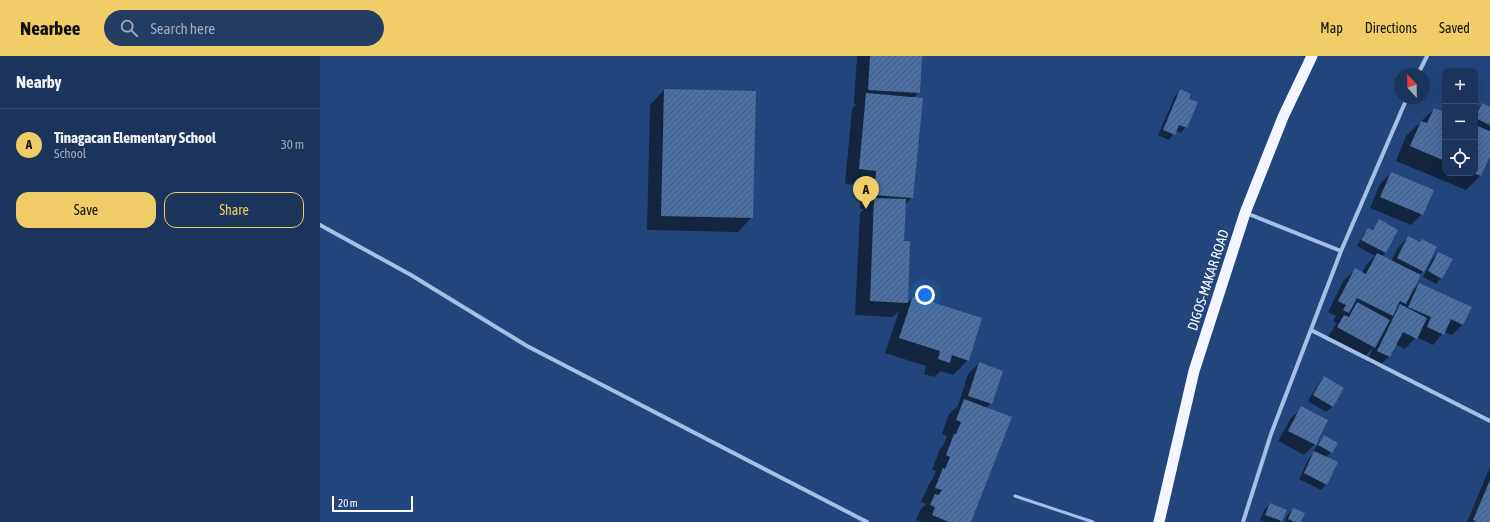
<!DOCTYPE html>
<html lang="en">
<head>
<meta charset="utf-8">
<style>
	:root { --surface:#1a345c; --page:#233c62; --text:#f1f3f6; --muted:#9faabb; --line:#384f72; --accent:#f1cd67 }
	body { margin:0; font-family:"Asap Condensed",sans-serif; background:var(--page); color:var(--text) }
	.controls { position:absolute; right:12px; top:12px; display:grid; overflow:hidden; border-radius:8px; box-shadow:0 4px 16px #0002 }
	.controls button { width:36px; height:36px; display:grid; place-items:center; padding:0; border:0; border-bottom:1px solid var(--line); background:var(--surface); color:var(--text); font:20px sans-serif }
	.compass { position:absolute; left:1074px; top:12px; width:36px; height:36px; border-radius:50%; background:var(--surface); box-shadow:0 4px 16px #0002; rotate:338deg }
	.scale { position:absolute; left:12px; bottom:10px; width:81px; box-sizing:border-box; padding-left:4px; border:2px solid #fff; border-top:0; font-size:11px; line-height:14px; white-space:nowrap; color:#fff; -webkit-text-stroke:3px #22467b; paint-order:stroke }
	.you { position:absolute; left:605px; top:239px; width:14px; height:14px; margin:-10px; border:3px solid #fff; border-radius:50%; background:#1a73e8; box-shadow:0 0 0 6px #1a73e833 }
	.badge { display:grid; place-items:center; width:26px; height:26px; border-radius:50%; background:var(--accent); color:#111; font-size:13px; font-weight:700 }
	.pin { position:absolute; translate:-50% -33px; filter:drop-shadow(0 1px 2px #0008) }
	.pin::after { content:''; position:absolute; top:21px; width:14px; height:12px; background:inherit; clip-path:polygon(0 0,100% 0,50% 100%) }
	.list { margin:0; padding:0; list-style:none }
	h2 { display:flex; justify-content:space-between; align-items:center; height:52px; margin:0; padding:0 16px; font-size:17px }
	h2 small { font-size:13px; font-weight:400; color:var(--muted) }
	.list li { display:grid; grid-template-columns:26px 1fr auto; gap:12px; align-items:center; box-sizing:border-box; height:72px; padding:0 16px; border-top:1px solid var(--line) }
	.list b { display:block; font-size:15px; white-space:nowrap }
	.list p { margin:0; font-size:13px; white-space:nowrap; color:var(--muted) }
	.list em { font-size:13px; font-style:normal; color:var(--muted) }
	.actions { display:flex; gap:8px; padding:12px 16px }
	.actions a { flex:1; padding:9px 0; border:1px solid var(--accent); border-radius:12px; text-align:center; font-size:14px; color:var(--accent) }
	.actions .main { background:var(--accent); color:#111 }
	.icon { flex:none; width:22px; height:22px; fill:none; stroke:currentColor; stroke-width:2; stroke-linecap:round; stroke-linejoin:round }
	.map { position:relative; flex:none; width:1170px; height:466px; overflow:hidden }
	header { display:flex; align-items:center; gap:24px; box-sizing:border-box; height:56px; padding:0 20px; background:var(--accent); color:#111 }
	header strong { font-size:19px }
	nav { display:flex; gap:22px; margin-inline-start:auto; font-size:14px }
	.search { width:280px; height:36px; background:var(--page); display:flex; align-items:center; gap:10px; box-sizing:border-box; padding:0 14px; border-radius:22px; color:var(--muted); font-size:15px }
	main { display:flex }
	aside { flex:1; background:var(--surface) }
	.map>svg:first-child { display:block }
	.shadow { fill:#0007 }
	.building { fill:url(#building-hatch) }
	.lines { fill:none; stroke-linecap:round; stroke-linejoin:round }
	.service { stroke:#a5c0e5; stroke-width:3 }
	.minor { stroke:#a5c0e5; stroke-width:4 }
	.trunk { stroke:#f2f6fe; stroke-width:11 }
	.labels { text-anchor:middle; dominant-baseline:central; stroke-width:3; stroke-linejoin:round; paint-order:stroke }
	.street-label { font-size:14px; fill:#fff; stroke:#22467b }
</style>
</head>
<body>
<header>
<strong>Nearbee</strong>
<div class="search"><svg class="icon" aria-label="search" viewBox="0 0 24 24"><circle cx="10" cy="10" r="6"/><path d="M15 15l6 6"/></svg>Search here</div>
<nav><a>Map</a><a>Directions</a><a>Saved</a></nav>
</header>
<main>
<aside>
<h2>Nearby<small></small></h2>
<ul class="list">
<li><span class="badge">A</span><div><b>Tinagacan Elementary School</b><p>School</p></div><em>30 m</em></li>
</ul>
<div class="actions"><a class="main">Save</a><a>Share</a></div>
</aside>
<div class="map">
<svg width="1170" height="466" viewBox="0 0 1170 466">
	<defs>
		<pattern id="building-hatch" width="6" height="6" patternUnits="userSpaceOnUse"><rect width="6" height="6" fill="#4b70a4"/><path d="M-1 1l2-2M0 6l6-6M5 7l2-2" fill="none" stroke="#4c5a6f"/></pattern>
	</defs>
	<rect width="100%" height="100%" fill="#22467b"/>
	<!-- shadow -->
	<path class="shadow" d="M537,0H601L599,36L593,42L592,141L585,149L583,186L587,247L593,241L648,304L633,319L621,315L614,321L604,318L606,310L565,297L579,255L572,261L535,259L540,157L544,153H540L542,129L525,128L532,53L536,48H534Z
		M344,34L432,161L418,176L327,174L330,49Z
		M860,34L868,44L866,71L861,77L856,75L849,84L838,79L855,40Z
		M1162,48L1170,52V97L1160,120L1146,134L1076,105L1086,80L1114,53L1125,57V117H1155V56Z
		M1071,117L1102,158L1091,169L1050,152L1060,128Z
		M1059,165L1077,174L1065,197L1061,201L1071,205L1078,192L1088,181L1104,215L1100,219L1092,235L1099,228L1143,268L1132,279L1124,276L1113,289L1096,281L1085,293L1075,288L1069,301L1058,311L1047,306L1053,292L1043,302L1007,282L1017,267L1013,265L1016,260L1008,256L1024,224L1035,214L1042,217L1046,209L1055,200L1037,190L1043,179L1048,173L1051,175Z
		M1118,197L1121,222L1116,228L1103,221L1113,202Z
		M659,307L671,347L666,352L650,466H601L596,464L600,454L606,448L601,446L609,428L612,424L616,415L612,414L620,393L623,390L627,380L622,378L629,358L638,350L648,318Z
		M1004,321L1023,332L1012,351L1006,356L988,345L999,327Z
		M982,352L995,388L984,399L958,385L971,362Z
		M1004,380L1016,387L1011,396L1006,401V428L1001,434L979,423L989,402L995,396L993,395Z
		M1170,411V466H1147Z
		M950,448L961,464L960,466H945L940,464L944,454Z
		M973,453L979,466H964L968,458Z"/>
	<!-- building -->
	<path class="building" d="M550,0H602L600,37L548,34Z
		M344,33L436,35L433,162L341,160Z
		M860,33L871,38L869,43L878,46L867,72L859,69L855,79L843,74Z
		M546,37L603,42L593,142L554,139L556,115L539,113Z
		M1162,47L1170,51V69L1155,62Z
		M1114,52L1125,56V105L1090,90L1101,65L1107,67Z
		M1155,69L1170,75V100L1161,120L1155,118Z
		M1071,116L1114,134L1103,159L1060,141Z
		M554,142L586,143L584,185H590L588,247L550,245Z
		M1059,163L1078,174L1066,197L1041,184L1048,172L1053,174Z
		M1088,180L1100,186L1102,183L1117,191L1104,216L1077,202Z
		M1118,196L1133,203L1122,223L1108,215Z
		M1057,197L1101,219L1086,248L1080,245L1073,260L1037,242L1029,257L1023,254L1026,249L1018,245L1035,212L1046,218Z
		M1099,227L1152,251L1143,269L1131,263L1124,279L1107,271L1111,261L1088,251Z
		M593,240L662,262L649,305L632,299L630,307L618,303L620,295L579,282Z
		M1037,246L1070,264L1055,292L1017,271L1024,259L1029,261Z
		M1080,248L1107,262L1097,283L1083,276L1070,301L1057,295Z
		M659,306L683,315L672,348L648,340Z
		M1004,320L1024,332L1013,351L993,339Z
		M644,343L692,361L651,466H629L612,459L615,451L610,449L615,438L619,439L622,434L615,432L623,412L625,413L630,401L626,399L634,378H636L641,366L636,364Z
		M981,350L1008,364L996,389L968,375Z
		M1004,379L1018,387L1012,397L998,389Z
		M994,395L1018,406L1007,429L984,417Z
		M1170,424V466H1157L1153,464Z
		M950,447L967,454L962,465L945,459Z
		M973,452L985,457L981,466H975L968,463Z"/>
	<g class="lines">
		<!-- service -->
		<path class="service" d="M695,440L773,466"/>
		<!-- minor -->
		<path class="minor" d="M1098,18L1107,0
			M926,157L1021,195
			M0,169L91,219L207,290L547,466
			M991,274L1170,365
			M923,466L951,378L1021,195L1087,42"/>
		<!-- trunk -->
		<path class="trunk" d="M839,466L874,315L925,157L963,61L992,0"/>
	</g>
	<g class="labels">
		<!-- street labels -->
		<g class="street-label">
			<text transform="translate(888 224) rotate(-72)">DIGOS-MAKAR ROAD</text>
		</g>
	</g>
</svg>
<div class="controls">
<button>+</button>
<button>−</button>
<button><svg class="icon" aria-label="locate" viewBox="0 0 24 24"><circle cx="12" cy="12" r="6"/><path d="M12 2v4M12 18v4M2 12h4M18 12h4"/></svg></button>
</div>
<svg class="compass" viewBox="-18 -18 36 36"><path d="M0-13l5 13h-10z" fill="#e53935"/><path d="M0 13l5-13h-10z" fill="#9faabb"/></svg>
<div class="scale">20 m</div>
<div class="you"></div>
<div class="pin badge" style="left:546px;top:153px">A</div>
</div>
</main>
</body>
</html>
